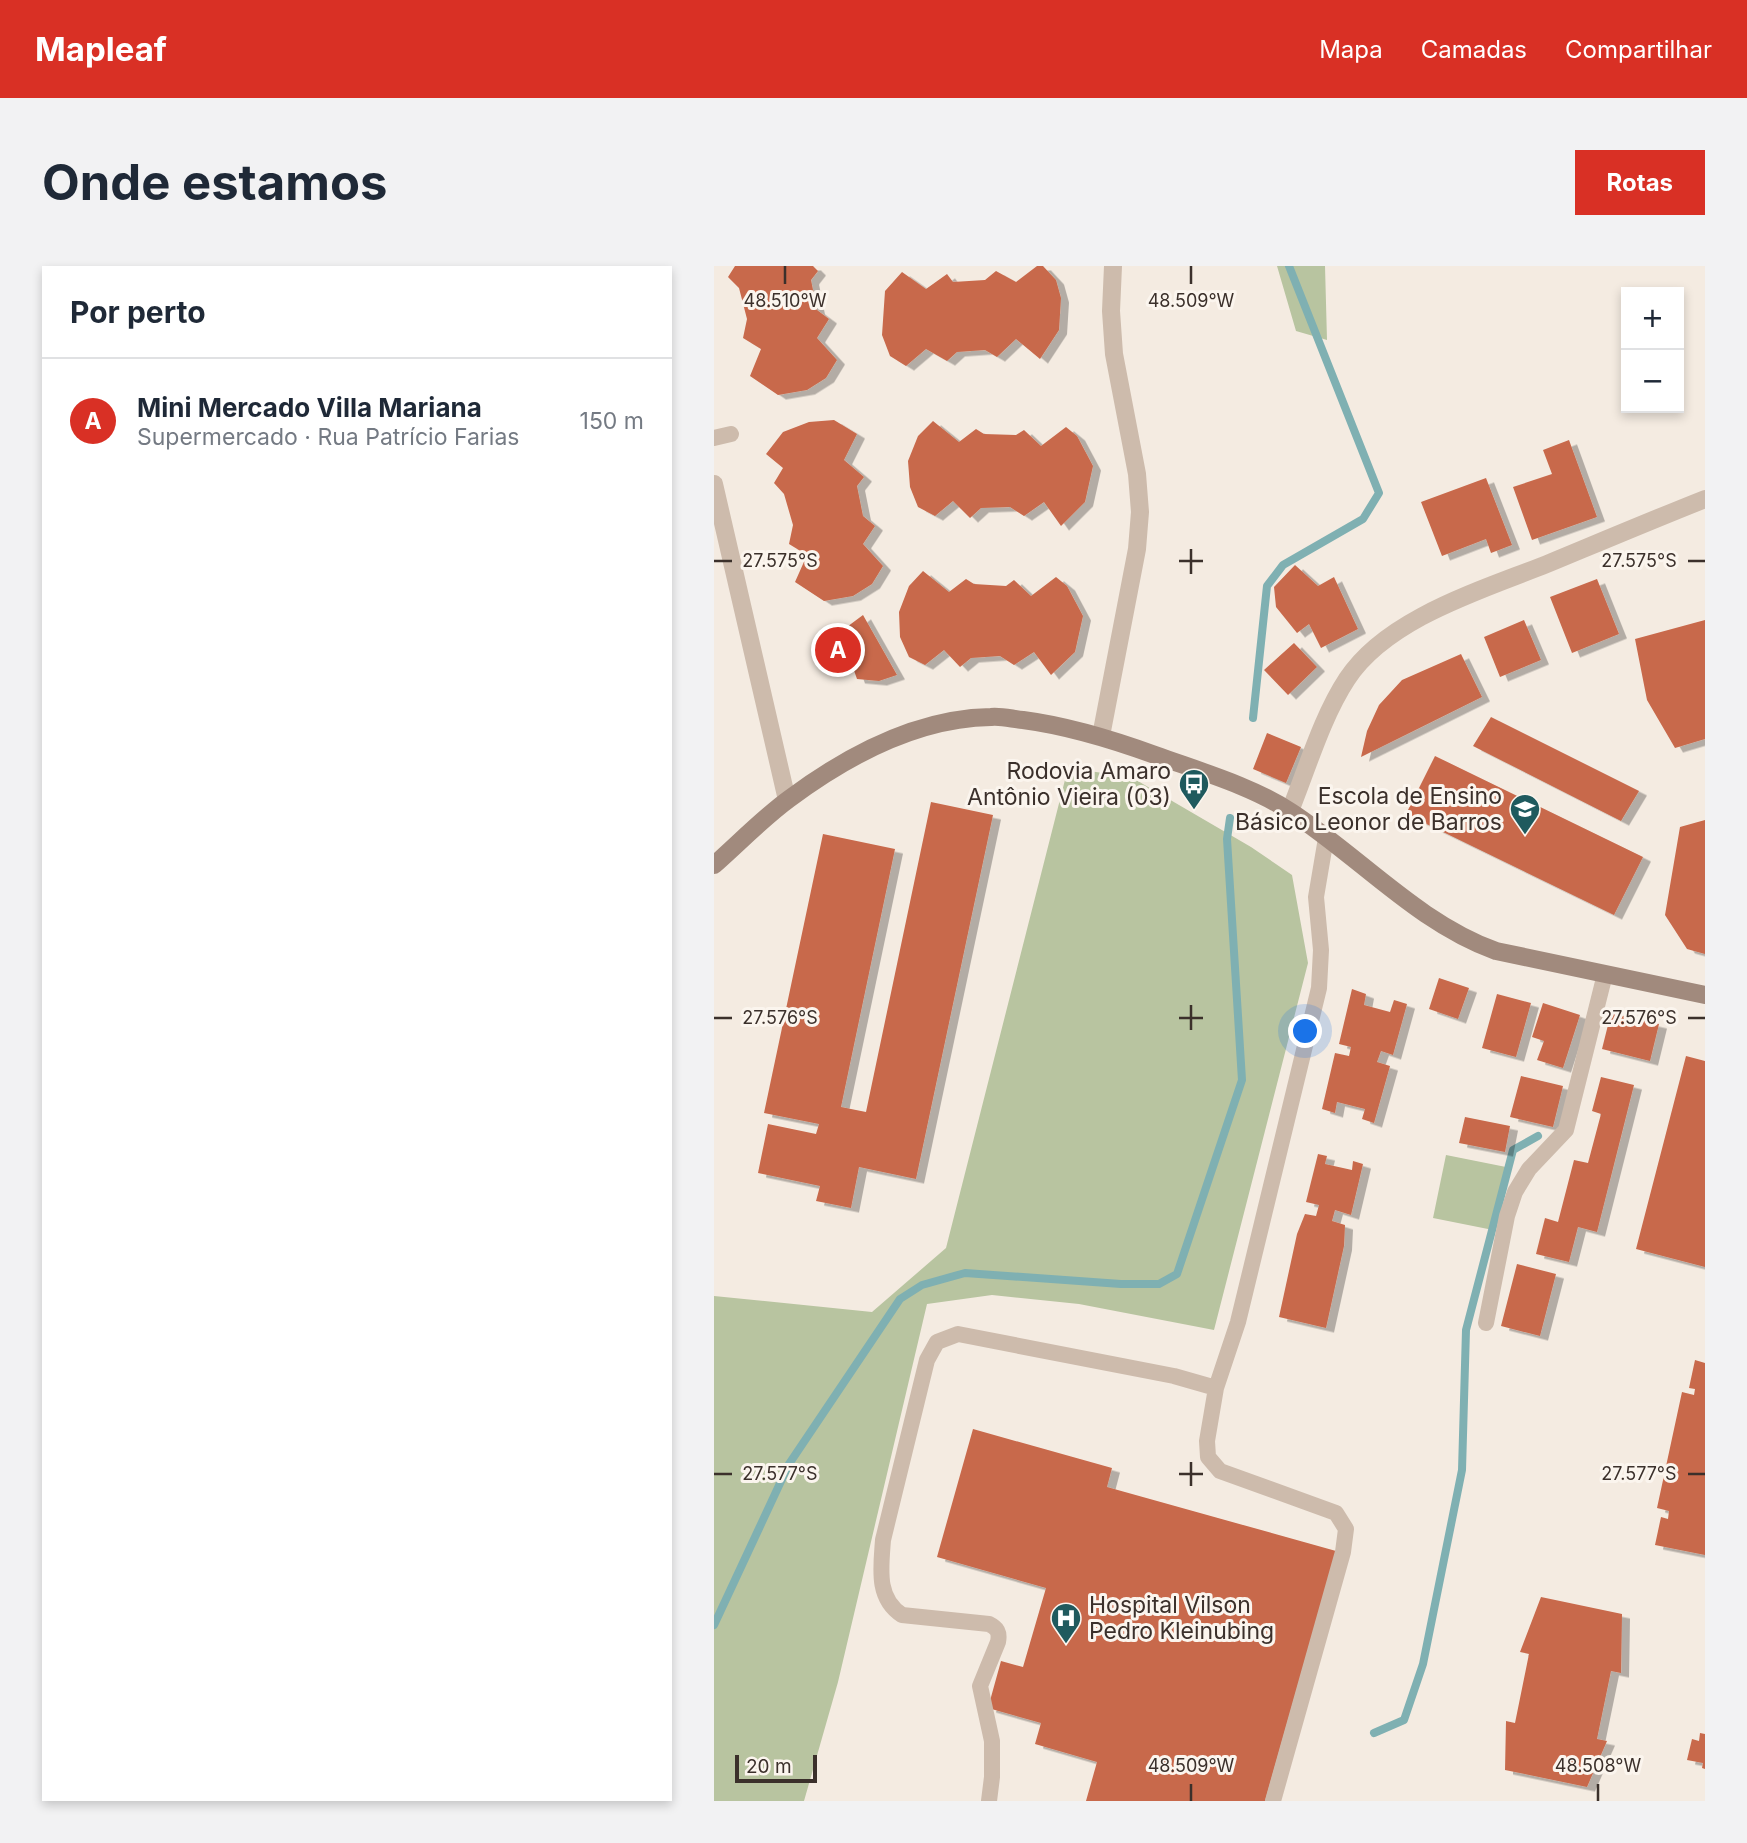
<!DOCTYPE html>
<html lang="pt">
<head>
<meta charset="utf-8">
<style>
	:root { --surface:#fff; --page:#f2f2f3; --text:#1f2937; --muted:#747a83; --line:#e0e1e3; --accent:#d93025 }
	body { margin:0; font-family:Inter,sans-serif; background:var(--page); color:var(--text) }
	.controls { position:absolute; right:21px; top:21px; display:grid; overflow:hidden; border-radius:0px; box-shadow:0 4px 10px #0003 }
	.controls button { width:63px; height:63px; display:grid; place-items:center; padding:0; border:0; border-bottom:2px solid var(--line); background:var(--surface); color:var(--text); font:35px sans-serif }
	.scale { position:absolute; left:21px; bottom:18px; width:82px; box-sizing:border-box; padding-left:7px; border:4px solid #3b302b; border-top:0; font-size:19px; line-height:24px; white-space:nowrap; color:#3b302b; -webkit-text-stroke:5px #fbf5ee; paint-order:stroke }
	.you { position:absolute; left:592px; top:766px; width:24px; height:24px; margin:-18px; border:5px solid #fff; border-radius:50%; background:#1a73e8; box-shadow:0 0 0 10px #1a73e833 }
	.badge { display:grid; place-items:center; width:46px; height:46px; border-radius:50%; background:var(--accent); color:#fff; font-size:23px; font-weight:700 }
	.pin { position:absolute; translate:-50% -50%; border:4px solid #fff; box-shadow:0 2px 7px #0006 }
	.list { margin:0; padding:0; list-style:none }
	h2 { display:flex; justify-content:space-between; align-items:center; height:91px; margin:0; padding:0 28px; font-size:30px }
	h2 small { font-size:23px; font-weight:400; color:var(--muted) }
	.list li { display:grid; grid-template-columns:46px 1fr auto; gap:21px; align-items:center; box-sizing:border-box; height:126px; padding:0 28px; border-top:2px solid var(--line) }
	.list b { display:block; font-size:26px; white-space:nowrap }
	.list p { margin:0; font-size:23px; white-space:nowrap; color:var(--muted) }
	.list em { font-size:23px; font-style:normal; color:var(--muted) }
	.map { position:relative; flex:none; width:991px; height:1535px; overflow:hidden; border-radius:0px }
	header { display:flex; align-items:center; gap:42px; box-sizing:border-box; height:98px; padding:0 35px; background:var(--accent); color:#fff }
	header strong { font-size:33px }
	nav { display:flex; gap:38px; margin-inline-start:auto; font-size:24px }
	.intro { display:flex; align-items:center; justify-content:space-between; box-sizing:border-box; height:168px; padding:0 42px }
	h1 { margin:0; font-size:49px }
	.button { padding:18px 32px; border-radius:0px; background:var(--accent); color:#fff; font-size:24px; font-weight:700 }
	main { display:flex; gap:42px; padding:0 42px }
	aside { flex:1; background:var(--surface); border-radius:0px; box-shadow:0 4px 10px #0003 }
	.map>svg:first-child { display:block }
	.green { fill:#b8c4a0 }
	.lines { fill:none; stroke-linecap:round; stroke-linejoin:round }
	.stream { stroke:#7fb0b2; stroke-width:8 }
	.building { fill:#c8694b; filter:url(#shadow) }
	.lane { stroke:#cdbbac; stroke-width:16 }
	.street { stroke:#cdbbac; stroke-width:18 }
	.secondary { stroke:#a18a7d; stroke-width:18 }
	.ticks { fill:none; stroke:#3b302b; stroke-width:2.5 }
	.labels { text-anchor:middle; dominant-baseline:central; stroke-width:6; stroke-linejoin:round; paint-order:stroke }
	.poi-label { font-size:23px; fill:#3b302b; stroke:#fbf5ee; text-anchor:end }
	.ticks-label { font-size:18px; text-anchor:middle; fill:#3b302b; stroke:#fbf5ee; stroke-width:6; stroke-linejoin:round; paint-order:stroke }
</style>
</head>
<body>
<header>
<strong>Mapleaf</strong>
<nav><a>Mapa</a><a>Camadas</a><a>Compartilhar</a></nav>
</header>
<div class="intro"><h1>Onde estamos</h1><a class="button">Rotas</a></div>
<main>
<aside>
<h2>Por perto<small></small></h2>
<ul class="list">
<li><span class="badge">A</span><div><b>Mini Mercado Villa Mariana</b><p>Supermercado · Rua Patrício Farias</p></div><em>150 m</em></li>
</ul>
</aside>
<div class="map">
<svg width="991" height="1535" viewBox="0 0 991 1535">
	<defs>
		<filter id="shadow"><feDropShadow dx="8" dy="4.5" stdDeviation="0" flood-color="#0004"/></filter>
	</defs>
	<rect width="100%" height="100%" fill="#f4ebe1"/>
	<!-- green -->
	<path class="green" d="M563,0H611L613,74L582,65Z
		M354,502L417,511L537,581L578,609L594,697L500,1064L365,1038L278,1029L213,1038L124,1416L90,1535H0V1030L158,1046L232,982Z
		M732,889L792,901L779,964L719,952Z"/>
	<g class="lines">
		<!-- stream -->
		<path class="stream" d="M539,452L553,320L569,299L649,253L665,227L575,0
			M0,1359L75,1198L186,1033L208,1019L251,1007L407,1018H445L463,1008L528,814L513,573L516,552
			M660,1467L690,1454L709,1398L748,1204L752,1064L799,884L824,870"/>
	</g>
	<!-- building -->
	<path class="building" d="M21,0H99L104,5L97,14L103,44L115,53L103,72L123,94L112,112L93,124L64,129L36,110L47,83L29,72L33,53L25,22L14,11Z
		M323,0H329L342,14L347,32L345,64L326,93L302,73L283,91L271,84L243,86L233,95L212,83L192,100L176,90L168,69L171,25L188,6L212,23L233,8L239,16L271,14L282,5L302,16Z
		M120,154L143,168L130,194L150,211L143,220L149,250L161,260L149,278L169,300L158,318L139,330L110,335L81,316L93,289L75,278L79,259L70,228L60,217L69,202L52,188L69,166L95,156Z
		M219,155L245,176L262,163L270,168L302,169L310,164L327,180L352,161L363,170L379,200L371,236L347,260L330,236L310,250L296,241L267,242L256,252L239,235L221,250L204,241L196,221L194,195L204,170Z
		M855,174L883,251L818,274L799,221L838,208L829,184Z
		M772,212L798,279L777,287L772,273L728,290L707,236Z
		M581,299L604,320L620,311L644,363L607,382L595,358L583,367L562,341L560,321Z
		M209,305L235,326L252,313L260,318L292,320L300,314L317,330L342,311L353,320L369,350L361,386L337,409L320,386L300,399L286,390L257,392L246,401L230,384L211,399L195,391L186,371L185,346L195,320Z
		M883,313L905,368L858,387L836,331Z
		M149,349L183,409L165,415L143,413L137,396L117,402L106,381Z
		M810,354L827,394L786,411L770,371Z
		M991,354V473L961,482L933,434L921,373Z
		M580,377L603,401L574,429L550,404Z
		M747,388L768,431L647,491L653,465L665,439L688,414Z
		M777,451L925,525L907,555L759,480Z
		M553,467L587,481L572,517L539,503Z
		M721,490L929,591L900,649L692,548Z
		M217,536L279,549L202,913L145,901L137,942L102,935L106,920L44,907L54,858L102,868L105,858L50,847L109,568L181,583L127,841L152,846Z
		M991,554V688L973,683L951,649L966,561Z
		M725,712L755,722L744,753L715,743Z
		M638,723L652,728L650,739L676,746L680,734L693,738L679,789L667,785L663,796L676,800L660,857L648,853L651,843L623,836L621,847L608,843L621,787L635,790L637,781L625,778Z
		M783,728L817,737L802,791L768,782Z
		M829,737L866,749L849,802L823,794L830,775L818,771Z
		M897,747L945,758L936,795L888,783Z
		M972,790L991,795V1001L922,983Z
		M807,810L849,820L839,861L796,851Z
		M887,811L920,819L883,966L864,961L855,996L822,988L831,952L844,956L860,894L874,897L887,848L878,845Z
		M751,851L796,860L791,886L745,877Z
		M604,888L613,890L611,898L638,904L639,895L649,898L637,949L621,944L618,955L631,959L630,980L612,1062L565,1051L583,968L591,948L602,950L605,939L592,936Z
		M803,998L842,1008L826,1070L787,1060Z
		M981,1094L991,1097V1289L941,1279L947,1251L954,1253L955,1245L943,1242L968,1126L980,1129L981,1123L975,1122Z
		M259,1163L398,1202L393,1221L622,1285L551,1535H372L383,1496L321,1478L327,1457L274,1442L287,1395L309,1401L332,1322L223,1291Z
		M827,1331L908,1348L907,1407L897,1405L883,1473L893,1475L873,1521L791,1504L792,1455L801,1457L815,1388L806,1386Z
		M986,1467L991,1468V1503L988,1502L989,1497L973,1494L978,1473L985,1475Z"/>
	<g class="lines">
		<!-- lane -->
		<path class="lane" d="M0,172L17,168
			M772,1057L793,950L801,926L815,903L852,864L891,708
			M502,1122L493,1175L494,1191L506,1205L622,1247L632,1263L629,1286L559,1535
			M275,1535L278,1511V1475L266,1420L284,1376C286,1366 283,1362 275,1358L188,1349C162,1332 167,1302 169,1274L213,1094L223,1076L244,1068L460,1110L502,1122L524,1056L605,722L607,684L602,631L612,572"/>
		<!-- street -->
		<path class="street" d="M0,218L73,534
			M387,470L423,283L426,246L423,208L400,88L397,45L399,0
			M576,545C593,503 608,451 633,413C673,352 768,324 833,298C886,276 938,254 991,233"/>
		<!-- secondary -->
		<path class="secondary" d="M0,599C25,577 49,552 75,533C134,489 203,452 277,451C288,450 298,453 309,454C355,460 397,473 441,489C485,505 538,520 577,546C646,591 704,657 782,685L991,729"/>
	</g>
	<!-- ticks -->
	<path class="ticks" d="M71,0V18M477,0V18M477,283V308M0,295H18M465,295H489M974,295H991M477,739V764M0,752H18M465,752H489M974,752H991M477,1196V1220M0,1208H18M465,1208H489M974,1208H991M477,1518V1535M884,1518V1535"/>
	<!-- icons -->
	<defs>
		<g id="bus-pin" transform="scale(1.575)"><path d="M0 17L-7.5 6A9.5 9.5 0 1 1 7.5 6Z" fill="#1f5a5e" stroke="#fbf5ee"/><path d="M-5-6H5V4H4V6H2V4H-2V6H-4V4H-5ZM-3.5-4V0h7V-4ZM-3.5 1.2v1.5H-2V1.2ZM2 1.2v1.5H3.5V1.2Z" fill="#fff"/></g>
		<g id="school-pin" transform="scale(1.575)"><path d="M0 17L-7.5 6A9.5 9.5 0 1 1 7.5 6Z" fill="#1f5a5e" stroke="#fbf5ee"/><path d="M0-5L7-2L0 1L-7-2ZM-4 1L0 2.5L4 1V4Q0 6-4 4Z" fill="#fff"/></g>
		<g id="hospital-pin" transform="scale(1.575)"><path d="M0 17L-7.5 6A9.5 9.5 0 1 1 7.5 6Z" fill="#1f5a5e" stroke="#fbf5ee"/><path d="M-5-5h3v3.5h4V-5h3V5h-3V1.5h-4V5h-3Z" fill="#fff"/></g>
	</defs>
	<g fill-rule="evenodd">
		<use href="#bus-pin" x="480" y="518"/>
		<use href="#school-pin" x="811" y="543"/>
		<use href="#hospital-pin" x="352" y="1352"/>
	</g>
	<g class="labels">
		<!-- poi labels -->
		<g class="poi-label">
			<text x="457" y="505">Rodovia Amaro<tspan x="457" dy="26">Antônio Vieira (03)</tspan></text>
			<text x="788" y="530">Escola de Ensino<tspan x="788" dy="26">Básico Leonor de Barros</tspan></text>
			<text x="375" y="1339" text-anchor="start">Hospital Vilson<tspan x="375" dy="26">Pedro Kleinubing</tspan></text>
		</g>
	</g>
	<g class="ticks-label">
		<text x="71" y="41">48.510°W</text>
		<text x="477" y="41">48.509°W</text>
		<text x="66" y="301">27.575°S</text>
		<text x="925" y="301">27.575°S</text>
		<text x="66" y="758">27.576°S</text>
		<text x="925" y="758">27.576°S</text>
		<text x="66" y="1214">27.577°S</text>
		<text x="925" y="1214">27.577°S</text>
		<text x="477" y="1506">48.509°W</text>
		<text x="884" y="1506">48.508°W</text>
	</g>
</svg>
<div class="controls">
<button>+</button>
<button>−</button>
</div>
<div class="scale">20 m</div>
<div class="you"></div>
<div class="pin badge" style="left:124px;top:384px">A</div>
</div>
</main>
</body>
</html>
